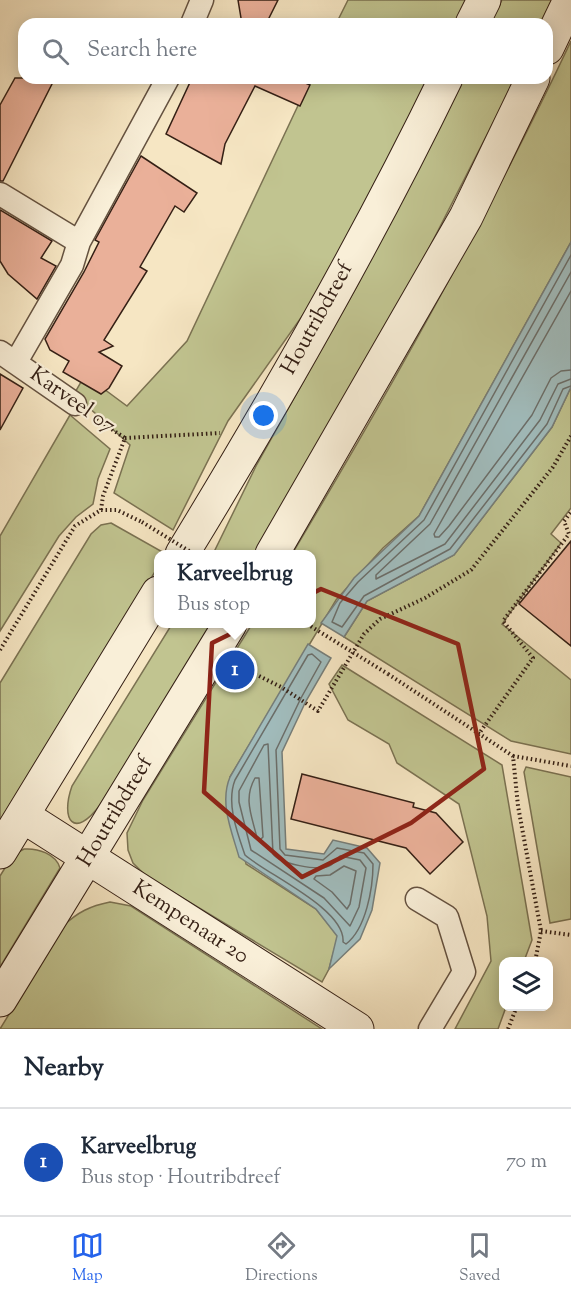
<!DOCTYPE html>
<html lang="en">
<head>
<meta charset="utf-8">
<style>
	:root { --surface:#fff; --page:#f6f6f7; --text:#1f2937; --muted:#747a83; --line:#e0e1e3; --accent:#2563eb }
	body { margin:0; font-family:"Sorts Mill Goudy",serif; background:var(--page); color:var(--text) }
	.controls { position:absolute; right:18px; bottom:18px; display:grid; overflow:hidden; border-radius:12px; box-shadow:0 3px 15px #0003 }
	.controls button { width:54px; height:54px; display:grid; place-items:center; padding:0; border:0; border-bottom:2px solid var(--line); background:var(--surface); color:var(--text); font:30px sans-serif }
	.you { position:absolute; left:264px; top:416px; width:21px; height:21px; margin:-15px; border:4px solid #fff; border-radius:50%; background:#1a73e8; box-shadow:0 0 0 9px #1a73e833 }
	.badge { display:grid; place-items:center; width:39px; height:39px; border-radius:50%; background:var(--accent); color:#fff; font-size:20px; font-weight:700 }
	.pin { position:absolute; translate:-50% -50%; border:3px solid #fff; box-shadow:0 2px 6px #0006 }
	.popup { position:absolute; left:154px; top:550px; width:162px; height:78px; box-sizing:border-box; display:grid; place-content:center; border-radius:12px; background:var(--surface); filter:drop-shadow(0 2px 4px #0005); font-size:20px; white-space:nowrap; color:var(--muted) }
	.popup b { font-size:22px; color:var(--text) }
	.popup::after { content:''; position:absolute; left:50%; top:100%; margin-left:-12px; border:12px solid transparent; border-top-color:var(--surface) }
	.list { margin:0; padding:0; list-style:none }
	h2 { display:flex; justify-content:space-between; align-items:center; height:78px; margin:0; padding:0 24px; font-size:26px }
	h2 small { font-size:20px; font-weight:400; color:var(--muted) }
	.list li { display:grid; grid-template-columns:39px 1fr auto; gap:18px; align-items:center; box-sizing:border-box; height:108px; padding:0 24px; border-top:2px solid var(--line) }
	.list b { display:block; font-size:22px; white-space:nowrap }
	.list p { margin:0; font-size:20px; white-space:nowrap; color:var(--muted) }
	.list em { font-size:20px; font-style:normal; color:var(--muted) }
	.icon { flex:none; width:33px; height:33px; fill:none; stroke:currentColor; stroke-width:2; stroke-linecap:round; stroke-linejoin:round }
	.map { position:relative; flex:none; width:571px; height:1029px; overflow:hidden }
	.search { position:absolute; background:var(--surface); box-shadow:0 3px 15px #0003; left:18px; right:18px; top:18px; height:66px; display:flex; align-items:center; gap:15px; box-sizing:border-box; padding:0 21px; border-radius:18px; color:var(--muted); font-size:22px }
	.sheet { height:186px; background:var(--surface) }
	nav { display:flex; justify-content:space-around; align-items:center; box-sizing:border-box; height:84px; border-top:2px solid var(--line); background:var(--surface); font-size:16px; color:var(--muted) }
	nav a { display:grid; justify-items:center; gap:3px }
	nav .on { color:var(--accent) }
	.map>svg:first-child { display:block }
	.green { fill:#c1c490; stroke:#7b7252; stroke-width:1.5 }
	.water { fill:#a1bdbe; stroke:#767e7a; stroke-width:1.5 }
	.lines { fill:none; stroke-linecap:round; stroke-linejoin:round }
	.shore { stroke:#6b6e6a; stroke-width:1.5 }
	.building { fill:#eab099; stroke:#352015; stroke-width:1.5 }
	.street-casing { stroke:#655240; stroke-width:25 }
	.secondary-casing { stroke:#352015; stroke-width:35 }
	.path { stroke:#352015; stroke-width:4; stroke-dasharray:1.5 3; stroke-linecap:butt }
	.street { stroke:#f9efd8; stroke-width:22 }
	.secondary { stroke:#f9efd8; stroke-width:33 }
	.path-bridge { stroke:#352015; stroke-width:4; stroke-dasharray:1.5 3; stroke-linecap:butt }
	.marked { fill:none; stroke:#8f2418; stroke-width:4.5; stroke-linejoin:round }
	.labels { text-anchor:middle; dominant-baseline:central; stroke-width:4.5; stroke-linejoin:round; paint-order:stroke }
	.street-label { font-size:22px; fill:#352015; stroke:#f9efd8 }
</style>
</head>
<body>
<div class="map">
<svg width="571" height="1029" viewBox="0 0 571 1029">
	<rect width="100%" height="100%" fill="#f6e6c3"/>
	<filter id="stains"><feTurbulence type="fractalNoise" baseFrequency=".00333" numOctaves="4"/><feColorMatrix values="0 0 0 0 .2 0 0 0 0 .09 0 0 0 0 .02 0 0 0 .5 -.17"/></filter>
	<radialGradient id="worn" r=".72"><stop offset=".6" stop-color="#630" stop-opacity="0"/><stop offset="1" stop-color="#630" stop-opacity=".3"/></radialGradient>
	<!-- green -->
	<path class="green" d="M348,0H469L458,24H336Z
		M502,0H554L542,24H490Z
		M571,41V242L419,516L383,548L336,600L230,777L246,864L316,909L338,936L329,969L322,982L146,876L133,863L128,850L127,833L143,800L252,624H312V554H292C392,387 488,217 571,41Z
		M311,78H431L317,295L228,421L173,530L114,493L130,445L74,394L85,375L127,406L187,341Z
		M462,78H516L421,264L256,554H213L256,466L357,286Z
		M571,387V508L551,534L561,543L502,624L571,680V754L511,741L344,637L367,601L454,555L552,427Z
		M70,415L110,449L98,479L93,504L76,517L59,536L0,631V536Z
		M111,523L166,554H158V567L0,821V683L91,534L101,525Z
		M172,624H212L100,805C74,840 60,820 72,786Z
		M342,665L502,765L532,940L524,961L504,962V1006L506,1007L498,1029H455L491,961L487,916L459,804L397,763L389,744L348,720L329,684Z
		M526,767L571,777V919L550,923L524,772Z
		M24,849C38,848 56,854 60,868L0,967V876L13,855Z
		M110,902L131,906L322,1029H0L63,926C78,912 90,906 110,902Z"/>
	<!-- water -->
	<path class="water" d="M571,242V387L552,427L454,555L367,601L344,637L321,623L354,578L419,516Z
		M308,644L331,658L306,701L282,752L286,849L324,854L333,840L367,848L380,863L372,910L360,939L329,969L337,936L316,909L239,857C232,832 219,803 230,777Z"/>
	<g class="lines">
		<!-- shore -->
		<path class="shore" d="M571,255L424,520L358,582L340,603L332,622L342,627L364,596L450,549L547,424L563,389L571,386
			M571,272L430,524L376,575V579L445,544L540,420L558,384L571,379
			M571,291L434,534L435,537H439L449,526L532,415L551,378L561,371L571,370
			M312,654L321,662L301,698L276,750L280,849L285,855L323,860L337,848L364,853L373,864C373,888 366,929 346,944L343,942C346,909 266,874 245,855C237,832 226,803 235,780L308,655Z
			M268,744L273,854C280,864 318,871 329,866C334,864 337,859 340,856L360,860L366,868L359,907L350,926L324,898L251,850L239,802V791L264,745Z
			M259,778L263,837L260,840L257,838C252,816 243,799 255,778Z
			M344,866L356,871L350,904L347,909L332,892L314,879L316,876L330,875Z"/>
	</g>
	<!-- building -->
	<path class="building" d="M238,0H278L266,24H242Z
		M15,78H55L3,181H0V105Z
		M192,78H294L310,85L300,106L255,86L225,144L221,164L166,134Z
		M141,156L197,193L184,212L175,206L140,267L147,271L104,340L113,346L99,352L122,366L109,388L101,394L63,372L69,361L50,350L45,339L84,272L99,242L95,240Z
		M0,210L52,241L41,258L56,266L37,299L8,274L0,261Z
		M0,374L23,388L0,430Z
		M571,541V646L519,604Z
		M302,774L414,803L413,807L436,813L463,842L430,874L406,848L291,819Z"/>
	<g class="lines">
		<!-- street casing -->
		<g class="street-casing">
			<path id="street" d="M192,24L202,0
				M0,194L79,242
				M0,352L75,404
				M16,362L72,265L79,242L168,78
				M417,899L447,917L464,972L430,1029"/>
		</g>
		<!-- secondary casing -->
		<g class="secondary-casing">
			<path id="secondary" d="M472,24L484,0
				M547,48L570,0
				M182,554C276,400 367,241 446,78
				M272,554L466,217L533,78
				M23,816L357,1029
				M0,852L158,593
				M0,1000L230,624"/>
		</g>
		<!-- path -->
		<path class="path" d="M93,417L125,438
			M125,438L220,433
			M101,510L103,496L125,438
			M0,650L75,526L101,510H117L142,522
			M239,666L281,687L318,711L364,634L380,619L425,598L471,570L553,467L571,436
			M388,674L513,756L518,806L541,931L535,962
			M478,735L533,658L503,621L569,534L564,521L571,512
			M513,756L571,766
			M541,931L571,935
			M508,1029L517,1006"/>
		<!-- street -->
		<use href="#street" class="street"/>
		<!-- secondary -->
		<use href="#secondary" class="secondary"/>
		<!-- path-bridge -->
		<path class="path-bridge" d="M142,522L194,554
			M307,624L388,674"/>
	</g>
	<!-- marked area -->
	<path class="marked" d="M321,589L458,644L484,769L411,823L302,877L204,792L212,643Z"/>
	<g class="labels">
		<!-- street labels -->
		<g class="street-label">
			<text transform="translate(318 319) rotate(-61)">Houtribdreef</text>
			<text transform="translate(72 401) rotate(35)">Karveel 07</text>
			<text transform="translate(116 812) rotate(-59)">Houtribdreef</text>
			<text transform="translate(190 923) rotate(33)">Kempenaar 20</text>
		</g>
	</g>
	<rect width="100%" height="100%" filter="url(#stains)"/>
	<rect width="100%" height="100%" fill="url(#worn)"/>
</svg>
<div class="controls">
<button><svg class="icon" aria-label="layers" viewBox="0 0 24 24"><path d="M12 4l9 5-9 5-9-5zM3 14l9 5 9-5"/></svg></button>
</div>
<div class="you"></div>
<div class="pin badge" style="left:235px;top:670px;background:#1a4fb4">1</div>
<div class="popup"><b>Karveelbrug</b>Bus stop</div>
<div class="search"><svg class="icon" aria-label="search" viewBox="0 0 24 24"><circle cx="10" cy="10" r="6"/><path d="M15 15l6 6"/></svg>Search here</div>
</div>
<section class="sheet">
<h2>Nearby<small></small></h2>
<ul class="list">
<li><span class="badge" style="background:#1a4fb4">1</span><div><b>Karveelbrug</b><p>Bus stop · Houtribdreef</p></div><em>70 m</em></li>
</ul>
</section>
<nav>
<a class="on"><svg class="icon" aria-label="map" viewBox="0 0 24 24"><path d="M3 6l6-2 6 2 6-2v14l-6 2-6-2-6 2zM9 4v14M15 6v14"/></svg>Map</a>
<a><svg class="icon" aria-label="directions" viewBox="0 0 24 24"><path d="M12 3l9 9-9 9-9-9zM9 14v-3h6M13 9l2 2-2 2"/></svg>Directions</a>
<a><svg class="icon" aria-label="saved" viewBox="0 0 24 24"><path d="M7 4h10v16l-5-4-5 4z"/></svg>Saved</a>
</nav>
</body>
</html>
